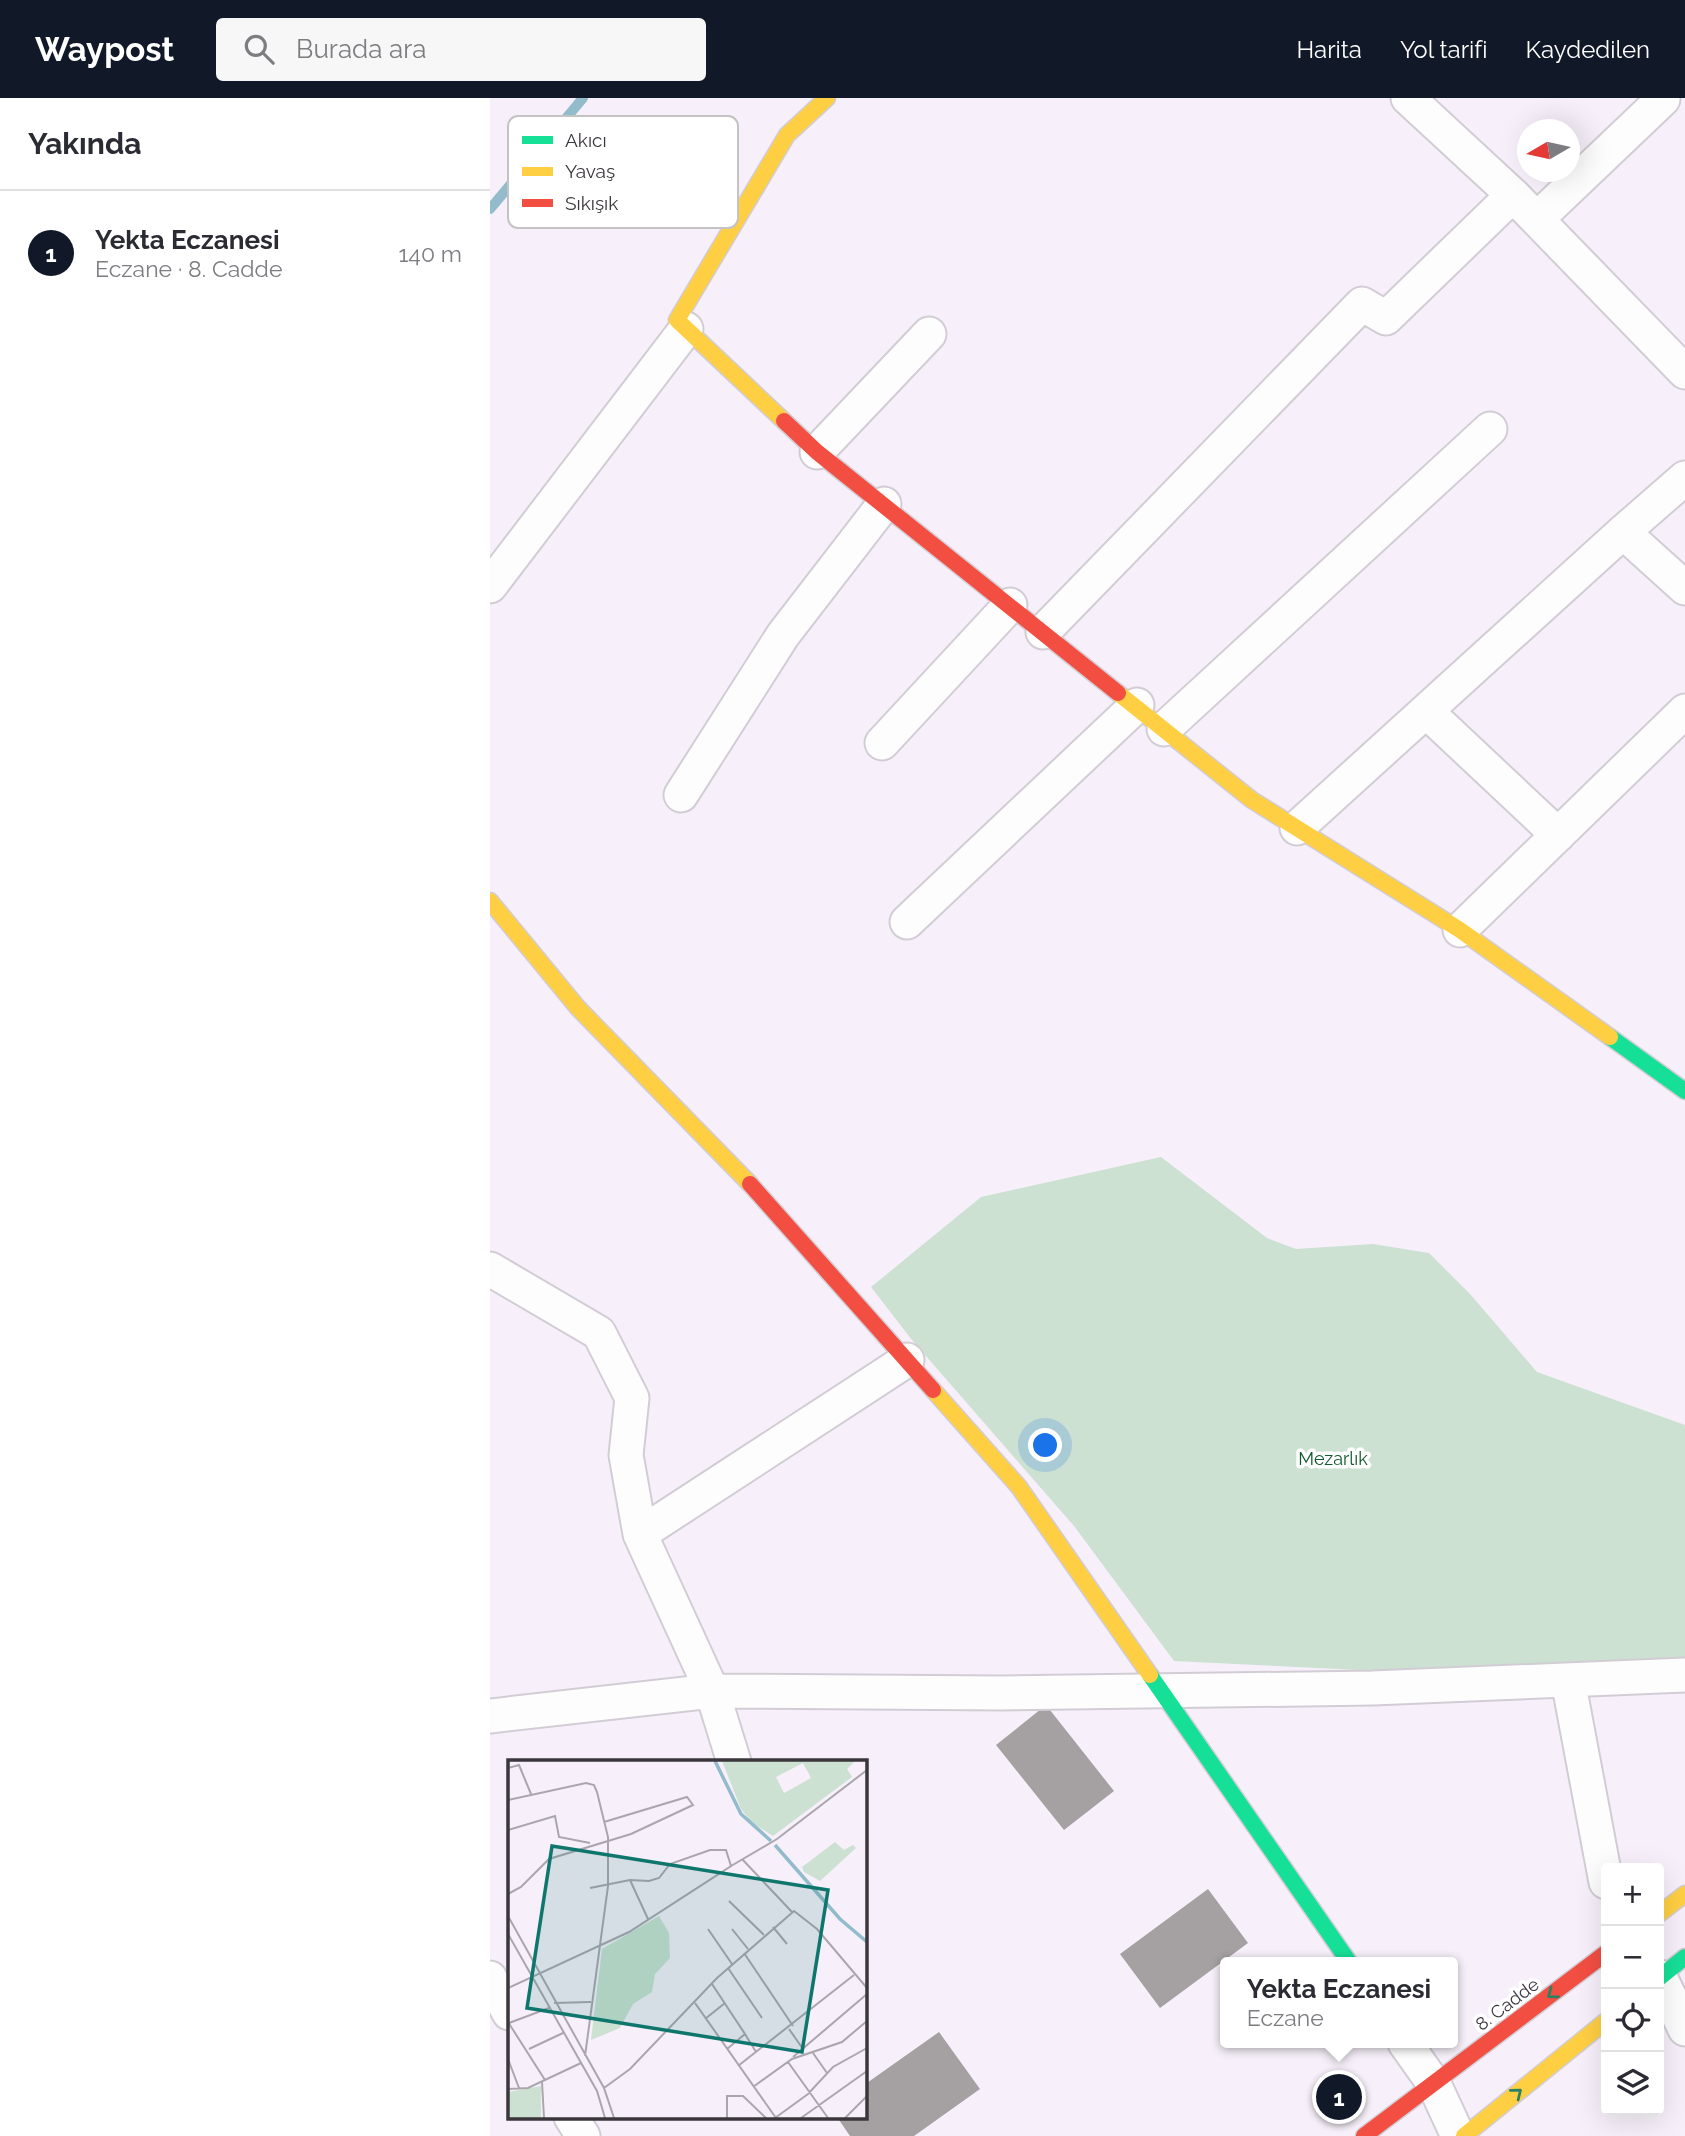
<!DOCTYPE html>
<html lang="tr">
<head>
<meta charset="utf-8">
<style>
	:root { --surface:#fff; --page:#f7f7f7; --text:#2b2b33; --muted:#7c7c81; --line:#e1e1e2; --accent:#111827 }
	body { margin:0; font-family:Raleway,sans-serif; background:var(--page); color:var(--text) }
	.controls { position:absolute; right:21px; bottom:21px; display:grid; overflow:hidden; border-radius:7px; box-shadow:0 7px 28px #0002 }
	.controls button { width:63px; height:63px; display:grid; place-items:center; padding:0; border:0; border-bottom:2px solid var(--line); background:var(--surface); color:var(--text); font:35px sans-serif }
	.compass { position:absolute; left:1027px; top:21px; width:63px; height:63px; border-radius:50%; background:var(--surface); box-shadow:0 7px 28px #0002; rotate:261deg }
	.you { position:absolute; left:556px; top:1348px; width:24px; height:24px; margin:-18px; border:5px solid #fff; border-radius:50%; background:#1a73e8; box-shadow:0 0 0 10px #1a73e833 }
	.badge { display:grid; place-items:center; width:46px; height:46px; border-radius:50%; background:var(--accent); color:#fff; font-size:23px; font-weight:700 }
	.pin { position:absolute; translate:-50% -50%; border:4px solid #fff; box-shadow:0 2px 7px #0006 }
	.popup { position:absolute; left:730px; top:1859px; width:238px; height:91px; box-sizing:border-box; display:grid; place-content:center; border-radius:7px; background:var(--surface); filter:drop-shadow(0 2px 5px #0005); font-size:23px; white-space:nowrap; color:var(--muted) }
	.popup b { font-size:26px; color:var(--text) }
	.popup::after { content:''; position:absolute; left:50%; top:100%; margin-left:-14px; border:14px solid transparent; border-top-color:var(--surface) }
	.list { margin:0; padding:0; list-style:none }
	h2 { display:flex; justify-content:space-between; align-items:center; height:91px; margin:0; padding:0 28px; font-size:30px }
	h2 small { font-size:23px; font-weight:400; color:var(--muted) }
	.list li { display:grid; grid-template-columns:46px 1fr auto; gap:21px; align-items:center; box-sizing:border-box; height:126px; padding:0 28px; border-top:2px solid var(--line) }
	.list b { display:block; font-size:26px; white-space:nowrap }
	.list p { margin:0; font-size:23px; white-space:nowrap; color:var(--muted) }
	.list em { font-size:23px; font-style:normal; color:var(--muted) }
	.icon { flex:none; width:38px; height:38px; fill:none; stroke:currentColor; stroke-width:2; stroke-linecap:round; stroke-linejoin:round }
	.map { position:relative; flex:none; width:1195px; height:2038px; overflow:hidden }
	header { display:flex; align-items:center; gap:42px; box-sizing:border-box; height:98px; padding:0 35px; background:var(--accent); color:#fff }
	header strong { font-size:33px }
	nav { display:flex; gap:38px; margin-inline-start:auto; font-size:24px }
	.search { width:490px; height:63px; background:var(--page); display:flex; align-items:center; gap:18px; box-sizing:border-box; padding:0 24px; border-radius:7px; color:var(--muted); font-size:26px }
	main { display:flex }
	aside { flex:1; background:var(--surface) }
	.map>svg:first-child { display:block }
	.green { fill:#cce1d2 }
	.lines { fill:none; stroke-linecap:round; stroke-linejoin:round }
	.stream { stroke:#92bbcc; stroke-width:10 }
	.building { fill:#a5a0a2 }
	.street-casing { stroke:#d2cdd4; stroke-width:37 }
	.fast-casing { stroke:#d2cdd4; stroke-width:19 }
	.slow-casing { stroke:#d2cdd4; stroke-width:19 }
	.jam-casing { stroke:#d2cdd4; stroke-width:19 }
	.street { stroke:#fefdfe; stroke-width:33 }
	.fast { stroke:#16e098; stroke-width:16 }
	.slow { stroke:#ffcf43; stroke-width:16 }
	.jam { stroke:#f24e42; stroke-width:16 }
	.oneway { stroke:#2a8265 }
	.labels { text-anchor:middle; dominant-baseline:central; stroke-width:7; stroke-linejoin:round; paint-order:stroke }
	.park-label { font-size:18px; fill:#11592d; stroke:#fff }
	.street-label { font-size:18px; fill:#3a363c; stroke:#fff }
	.inset-river { fill:none; stroke:#92bbcc; stroke-width:3.5 }
	.inset-road { fill:none; stroke:#aba6ae; stroke-width:2 }
	.view { fill:#0f766e; fill-opacity:0.15; stroke:#0f766e; stroke-width:3.5 }
	.inset-edge { fill:none; stroke:#3a363c; stroke-width:3.5 }
	.key { fill:#fff; stroke:#c4c3c4; stroke-width:2 }
	.key-label { font-size:19px; fill:#3a363c }
</style>
</head>
<body>
<header>
<strong>Waypost</strong>
<div class="search"><svg class="icon" aria-label="search" viewBox="0 0 24 24"><circle cx="10" cy="10" r="6"/><path d="M15 15l6 6"/></svg>Burada ara</div>
<nav><a>Harita</a><a>Yol tarifi</a><a>Kaydedilen</a></nav>
</header>
<main>
<aside>
<h2>Yakında<small></small></h2>
<ul class="list">
<li><span class="badge">1</span><div><b>Yekta Eczanesi</b><p>Eczane · 8. Cadde</p></div><em>140 m</em></li>
</ul>
</aside>
<div class="map">
<svg width="1195" height="2038" viewBox="0 0 1195 2038">
	<rect width="100%" height="100%" fill="#f7f0fa"/>
	<!-- green -->
	<path class="green" d="M671,1059L777,1140L806,1151L883,1146L939,1155L981,1197L1047,1274L1195,1327V1559L911,1574L684,1563L584,1428L422,1242L381,1189L491,1099Z"/>
	<g class="lines">
		<!-- stream -->
		<path class="stream" d="M0,111L93,0"/>
	</g>
	<!-- building -->
	<path class="building" d="M556,1607L624,1693L574,1732L506,1647Z
		M718,1791L758,1845L670,1910L630,1856Z
		M449,1934L490,1991L424,2038H360L347,2019H374V1987Z"/>
	<g class="lines">
		<!-- street casing -->
		<g class="street-casing">
			<path id="street" d="M918,0L1023,97L1195,274
				M1047,121L1173,1
				M327,354L439,236
				M1133,434L1195,380
				M0,488L196,231
				M553,534L872,206L896,220L1023,97
				M936,613L1068,737
				M674,631L1000,331
				M392,645L520,507
				M191,697L293,537L394,406
				M807,730L1133,434L1195,490
				M417,824L647,607
				M970,832L1195,613
				M0,1171L109,1235L142,1300L136,1357L150,1436L222,1593L244,1664
				M150,1436L417,1262
				M1078,1582L1116,1784
				M0,1618L222,1593L511,1595L883,1590L1195,1577
				M1170,1879L1195,1931
				M0,1880L19,1915
				M915,1945L944,1986L968,2038
				M81,2019L93,2038"/>
		</g>
		<!-- fast casing -->
		<g class="fast-casing">
			<path id="fast" d="M1120,939L1195,993
				M660,1577L859,1864
				M1169,1880L1195,1859"/>
		</g>
		<!-- slow casing -->
		<g class="slow-casing">
			<path id="slow" d="M294,323L187,222L297,37L337,0
				M628,595L762,702L970,832L1120,939
				M0,803L88,910L260,1086
				M443,1292L529,1389L660,1577
				M1169,1816L1195,1796
				M974,2038L1116,1923"/>
		</g>
		<!-- jam casing -->
		<g class="jam-casing">
			<path id="jam" d="M294,323L327,354L628,595
				M260,1086L443,1292
				M874,2038L1116,1855"/>
		</g>
		<!-- street -->
		<use href="#street" class="street"/>
		<!-- fast -->
		<use href="#fast" class="fast"/>
		<!-- slow -->
		<use href="#slow" class="slow"/>
		<!-- jam -->
		<use href="#jam" class="jam"/>
	</g>
	<!-- one-way arrows -->
	<defs><path id="oneway-chevron" d="M-2-3.5L2.5 0L-2 3.5" fill="none" stroke-width="1.6" stroke-linecap="round" stroke-linejoin="round" transform="scale(1.75)"/></defs>
	<g class="oneway">
		<use href="#oneway-chevron" transform="translate(1062 1896) rotate(143)"/>
		<use href="#oneway-chevron" transform="translate(1027 1995) rotate(-39)"/>
	</g>
	<g class="labels">
		<!-- park labels -->
		<g class="park-label">
			<text x="843" y="1360">Mezarlık</text>
		</g>
		<!-- street labels -->
		<g class="street-label">
			<text transform="translate(1017 1906) rotate(-37)">8. Cadde</text>
		</g>
	</g>
	<!-- overview -->
	<g transform="translate(18 1662)">
		<rect width="359" height="359" fill="#f7f0fa"/>
		<path d="M214,1H345L346,2L339,9L344,17L265,76L243,62L233,49ZM295,3L303,18L276,33L268,17ZM327,82L336,90L345,85L348,88L312,121L296,112L294,107ZM151,156L161,173L162,198L147,214L144,232L125,244L112,268L83,280L94,189ZM33,326V358H0V332Z" fill="#cce1d2" fill-rule="evenodd"/>
		<path class="inset-river" d="M207,1L233,54L263,81M267,85L332,159L359,182"/>
		<path class="inset-road" d="M0,8L11,5L23,34M0,40L78,23L86,25L89,32L100,77V126L77,296M0,70L47,56L51,77L82,83M234,99L284,152M223,106L269,79L359,10M122,120L140,159M0,134L13,127L41,99L123,74L185,45L179,37L96,62M221,141L256,175M0,156L96,328L106,358M265,167L279,184M200,169L224,204M224,169L240,189M0,174L89,331L97,358M236,193L285,266M220,208L254,258M204,224L237,274L219,289M0,228L121,172L223,106L218,90H202L162,104L151,118L141,121L122,120L82,128M46,243L83,242M187,243L268,358M197,259L217,243M0,262L37,320M1,263L41,248M281,269L295,289M237,274L248,292M21,289L55,273M305,293L319,313M285,297L359,234M0,299L11,328M280,302L320,358M230,306L346,215M34,322L36,358M245,327L284,299L334,282L359,261M96,328L122,309L209,218L286,151L309,169L359,228M0,329L20,328L73,303M219,358V336H235L258,358M267,358L300,334L325,307L359,288M293,358L359,311M337,358L359,336"/>
		<path class="view" d="M44,86L320,130L294,292L19,248Z"/>
		<rect width="359" height="359" class="inset-edge"/>
	</g>
	<!-- legend -->
	<rect x="18" y="18" width="230" height="112" rx="10" class="key"/>
	<rect x="32" y="38" width="31" height="8" fill="#16e098"/>
	<rect x="32" y="69" width="31" height="9" fill="#ffcf43"/>
	<rect x="32" y="101" width="31" height="8" fill="#f24e42"/>
	<g class="key-label">
		<text x="75" y="49">Akıcı</text>
		<text x="75" y="80">Yavaş</text>
		<text x="75" y="112">Sıkışık</text>
	</g>
</svg>
<div class="controls">
<button>+</button>
<button>−</button>
<button><svg class="icon" aria-label="locate" viewBox="0 0 24 24"><circle cx="12" cy="12" r="6"/><path d="M12 2v4M12 18v4M2 12h4M18 12h4"/></svg></button>
<button><svg class="icon" aria-label="layers" viewBox="0 0 24 24"><path d="M12 4l9 5-9 5-9-5zM3 14l9 5 9-5"/></svg></button>
</div>
<svg class="compass" viewBox="-18 -18 36 36"><path d="M0-13l5 13h-10z" fill="#e53935"/><path d="M0 13l5-13h-10z" fill="#7c7c81"/></svg>
<div class="you"></div>
<div class="pin badge" style="left:849px;top:1999px">1</div>
<div class="popup"><b>Yekta Eczanesi</b>Eczane</div>
</div>
</main>
</body>
</html>
